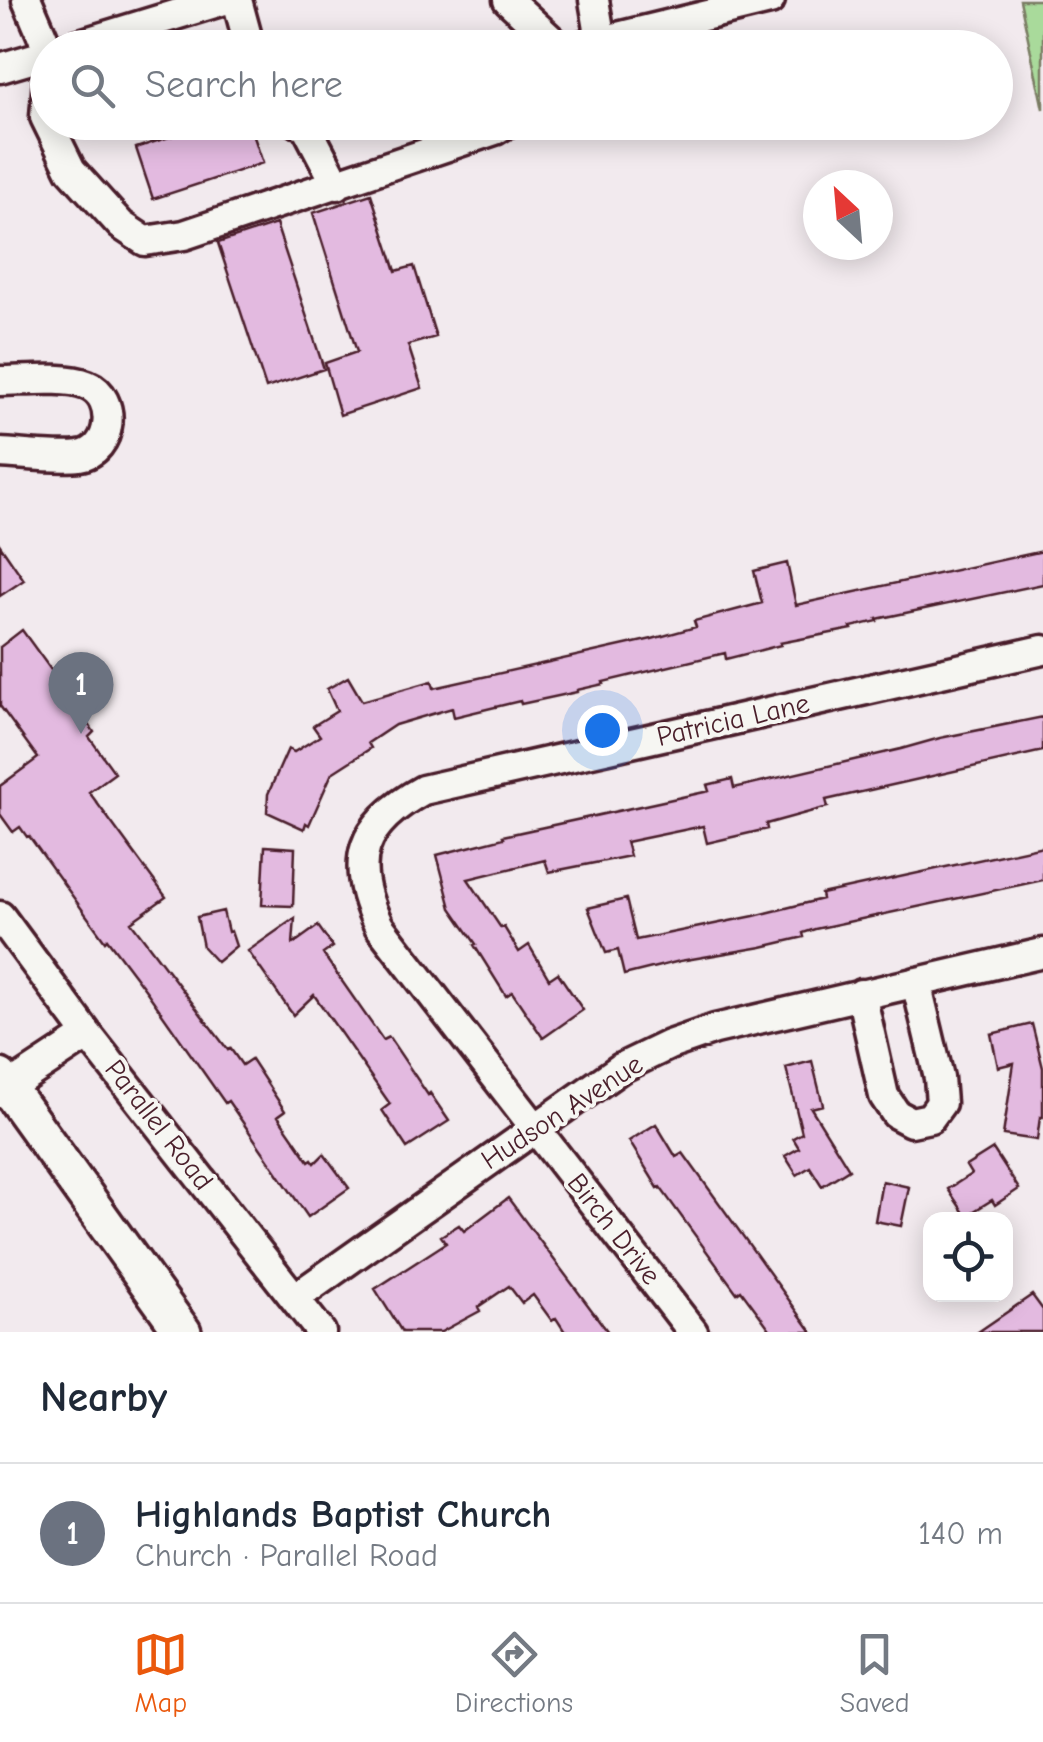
<!DOCTYPE html>
<html lang="en">
<head>
<meta charset="utf-8">
<style>
	:root { --surface:#fff; --page:#f6f6f7; --text:#1f2937; --muted:#747a83; --line:#e0e1e3; --accent:#ea580c }
	body { margin:0; font-family:"Comic Neue",sans-serif; background:var(--page); color:var(--text) }
	.controls { position:absolute; right:30px; bottom:30px; display:grid; overflow:hidden; border-radius:20px; box-shadow:0 5px 25px #0003 }
	.controls button { width:90px; height:90px; display:grid; place-items:center; padding:0; border:0; border-bottom:2px solid var(--line); background:var(--surface); color:var(--text); font:50px sans-serif }
	.compass { position:absolute; left:803px; top:170px; width:90px; height:90px; border-radius:50%; background:var(--surface); box-shadow:0 5px 25px #0003; rotate:334deg }
	.you { position:absolute; left:602px; top:730px; width:35px; height:35px; margin:-25px; border:8px solid #fff; border-radius:50%; background:#1a73e8; box-shadow:0 0 0 15px #1a73e833 }
	.badge { display:grid; place-items:center; width:65px; height:65px; border-radius:50%; background:var(--accent); color:#fff; font-size:32px; font-weight:700 }
	.pin { position:absolute; translate:-50% -82px; filter:drop-shadow(0 2px 5px #0008) }
	.pin::after { content:''; position:absolute; top:52px; width:35px; height:30px; background:inherit; clip-path:polygon(0 0,100% 0,50% 100%) }
	.list { margin:0; padding:0; list-style:none }
	h2 { display:flex; justify-content:space-between; align-items:center; height:130px; margin:0; padding:0 40px; font-size:42px }
	h2 small { font-size:32px; font-weight:400; color:var(--muted) }
	.list li { display:grid; grid-template-columns:65px 1fr auto; gap:30px; align-items:center; box-sizing:border-box; height:140px; padding:0 40px; border-top:2px solid var(--line) }
	.list b { display:block; font-size:38px; white-space:nowrap }
	.list p { margin:0; font-size:32px; white-space:nowrap; color:var(--muted) }
	.list em { font-size:32px; font-style:normal; color:var(--muted) }
	.icon { flex:none; width:55px; height:55px; fill:none; stroke:currentColor; stroke-width:2; stroke-linecap:round; stroke-linejoin:round }
	.map { position:relative; flex:none; width:1043px; height:1332px; overflow:hidden }
	.search { position:absolute; background:var(--surface); box-shadow:0 5px 25px #0003; left:30px; right:30px; top:30px; height:110px; display:flex; align-items:center; gap:25px; box-sizing:border-box; padding:0 35px; border-radius:55px; color:var(--muted); font-size:38px }
	.sheet { height:270px; background:var(--surface) }
	nav { display:flex; justify-content:space-around; align-items:center; box-sizing:border-box; height:140px; border-top:2px solid var(--line); background:var(--surface); font-size:28px; color:var(--muted) }
	nav a { display:grid; justify-items:center; gap:5px }
	nav .on { color:var(--accent) }
	.map>svg:first-child { display:block }
	.green { fill:#a9da9b; stroke:#7a7c63; stroke-width:2.5 }
	.building { fill:#e3bae0; stroke:#4a1f2b; stroke-width:2.5 }
	.lines { fill:none; stroke-linecap:round; stroke-linejoin:round }
	.minor-casing { stroke:#4a1f2b; stroke-width:35 }
	.major-casing { stroke:#4a1f2b; stroke-width:42 }
	.minor { stroke:#f6f6f2; stroke-width:28 }
	.major { stroke:#f6f6f2; stroke-width:35 }
	.labels { text-anchor:middle; dominant-baseline:central; stroke-width:8; stroke-linejoin:round; paint-order:stroke }
	.street-label { font-size:28px; fill:#4a1f2b; stroke:#f6f6f2 }
</style>
</head>
<body>
<div class="map">
<svg width="1043" height="1332" viewBox="0 0 1043 1332">
	<rect width="100%" height="100%" fill="#f2eaee"/>
	<filter id="ink" filterUnits="userSpaceOnUse"><feTurbulence type="fractalNoise" baseFrequency=".01" numOctaves="2"/><feDisplacementMap in="SourceGraphic" scale="20" xChannelSelector="R" yChannelSelector="G"/><feConvolveMatrix kernelMatrix="1 2 1 2 8 2 1 2 1" color-interpolation-filters="sRGB"/></filter>
	<g filter="url(#ink)">
		<!-- green -->
		<path class="green" d="M1020,0H1043V109Z"/>
		<!-- building -->
		<path class="building" d="M214,122H249L263,163L153,199L136,148Z
			M371,194L396,271L414,266L436,337L408,345L422,388L340,415L325,363L357,352L313,213Z
			M276,224L324,369L266,388L218,243Z
			M0,545L24,580L0,596Z
			M1043,551V584L877,619L878,621L851,627L852,629L780,643L781,645L726,659L725,653L603,682L604,684L577,690V692L521,704L520,701L454,717L452,708L395,725L368,743L371,748L332,773L309,825L306,823L304,829L267,812L268,794L288,749L294,752L320,736L313,726L337,711L327,689L348,677L362,701L432,681L434,688L652,639L696,627L694,621L762,603L754,571L787,563L796,605Z
			M22,630L75,703L94,732L89,737L115,773L89,792L166,897L131,922L228,1050L230,1048L242,1065L251,1059L285,1111L278,1116L309,1161L312,1159L315,1163L324,1154L349,1188L308,1217L228,1101L225,1103L147,992L107,939L105,941L29,836L27,837L20,827L13,832L0,814V786L38,758L0,706V647Z
			M1043,717V751L826,800L828,807L766,824L767,829L707,843L703,826L626,842L630,856L549,872L545,860L468,879L501,928L504,927L519,952L529,945L549,979L558,973L583,1010L543,1038L512,992L506,996L474,945L476,944L451,908L437,855L504,838L503,836L709,791L707,785L732,779L734,788L901,749L940,738Z
			M265,846L295,848L293,906L262,905Z
			M1043,846V880L815,929L803,933L804,937L762,947L680,961L624,975L618,950L606,953L588,908L626,899L636,940L754,916L822,899L821,894Z
			M223,911L228,932L231,931L236,946L217,962L203,947L197,917Z
			M295,918L293,944L318,926L333,947L323,954L383,1040L389,1037L428,1095L430,1093L449,1121L407,1148L382,1110L390,1104L314,995L293,1015L248,951Z
			M1032,1024L1043,1068V1117H1040L1037,1140L1003,1135L1014,1063L998,1067L991,1034Z
			M812,1061L823,1105L811,1108L849,1169L822,1186L810,1167L797,1175L785,1156L799,1148L793,1138L802,1133L786,1068Z
			M656,1124L676,1157L683,1153L812,1332H772L741,1290L737,1293L660,1187L658,1188L629,1141Z
			M993,1149L1019,1189L995,1205L992,1200L966,1216L948,1189L971,1174L966,1166Z
			M882,1181L909,1187L901,1226L875,1221Z
			M508,1198L608,1332H565L556,1318L552,1321L533,1295L522,1303L509,1286L478,1307L480,1311L441,1332H402L375,1289L446,1243L441,1236L459,1225L464,1231Z
			M1032,1295L1043,1310V1332H978Z"/>
		<g class="lines">
			<!-- minor casing -->
			<g class="minor-casing">
				<path id="minor" d="M27,0L48,49
					M237,0L250,48
					M508,0L560,48
					M594,0L601,41
					M67,48L224,0
					M572,48L770,0
					M0,68L48,54
					M48,79L45,117L71,170L121,225L145,241L184,235L495,130L508,122
					M296,122L306,126L337,185
					M0,381C24,381 65,376 87,385C118,397 113,452 79,456C59,459 22,454 0,453
					M0,916L88,1035L321,1332
					M861,994L884,1096L896,1114L911,1122L930,1118L941,1103L939,1078L916,982
					M0,1093L88,1035
					M295,1298L621,1068L669,1045L715,1029L1043,953
					M693,1332L379,926C347,861 361,824 423,790L1043,650"/>
			</g>
			<!-- major casing -->
			<g class="major-casing">
				<path id="major" d="M0,1077L183,1332"/>
			</g>
			<!-- minor -->
			<use href="#minor" class="minor"/>
			<!-- major -->
			<use href="#major" class="major"/>
		</g>
	</g>
	<g class="labels">
		<!-- street labels -->
		<g class="street-label">
			<text transform="translate(733 720) rotate(-13)">Patricia Lane</text>
			<text transform="translate(562 1112) rotate(-33)">Hudson Avenue</text>
			<text transform="translate(159 1125) rotate(52)">Parallel Road</text>
			<text transform="translate(614 1229) rotate(52)">Birch Drive</text>
		</g>
	</g>
</svg>
<div class="controls">
<button><svg class="icon" aria-label="locate" viewBox="0 0 24 24"><circle cx="12" cy="12" r="6"/><path d="M12 2v4M12 18v4M2 12h4M18 12h4"/></svg></button>
</div>
<svg class="compass" viewBox="-18 -18 36 36"><path d="M0-13l5 13h-10z" fill="#e53935"/><path d="M0 13l5-13h-10z" fill="#747a83"/></svg>
<div class="you"></div>
<div class="pin badge" style="left:81px;top:734px;background:#6b7280">1</div>
<div class="search"><svg class="icon" aria-label="search" viewBox="0 0 24 24"><circle cx="10" cy="10" r="6"/><path d="M15 15l6 6"/></svg>Search here</div>
</div>
<section class="sheet">
<h2>Nearby<small></small></h2>
<ul class="list">
<li><span class="badge" style="background:#6b7280">1</span><div><b>Highlands Baptist Church</b><p>Church · Parallel Road</p></div><em>140 m</em></li>
</ul>
</section>
<nav>
<a class="on"><svg class="icon" aria-label="map" viewBox="0 0 24 24"><path d="M3 6l6-2 6 2 6-2v14l-6 2-6-2-6 2zM9 4v14M15 6v14"/></svg>Map</a>
<a><svg class="icon" aria-label="directions" viewBox="0 0 24 24"><path d="M12 3l9 9-9 9-9-9zM9 14v-3h6M13 9l2 2-2 2"/></svg>Directions</a>
<a><svg class="icon" aria-label="saved" viewBox="0 0 24 24"><path d="M7 4h10v16l-5-4-5 4z"/></svg>Saved</a>
</nav>
</body>
</html>
